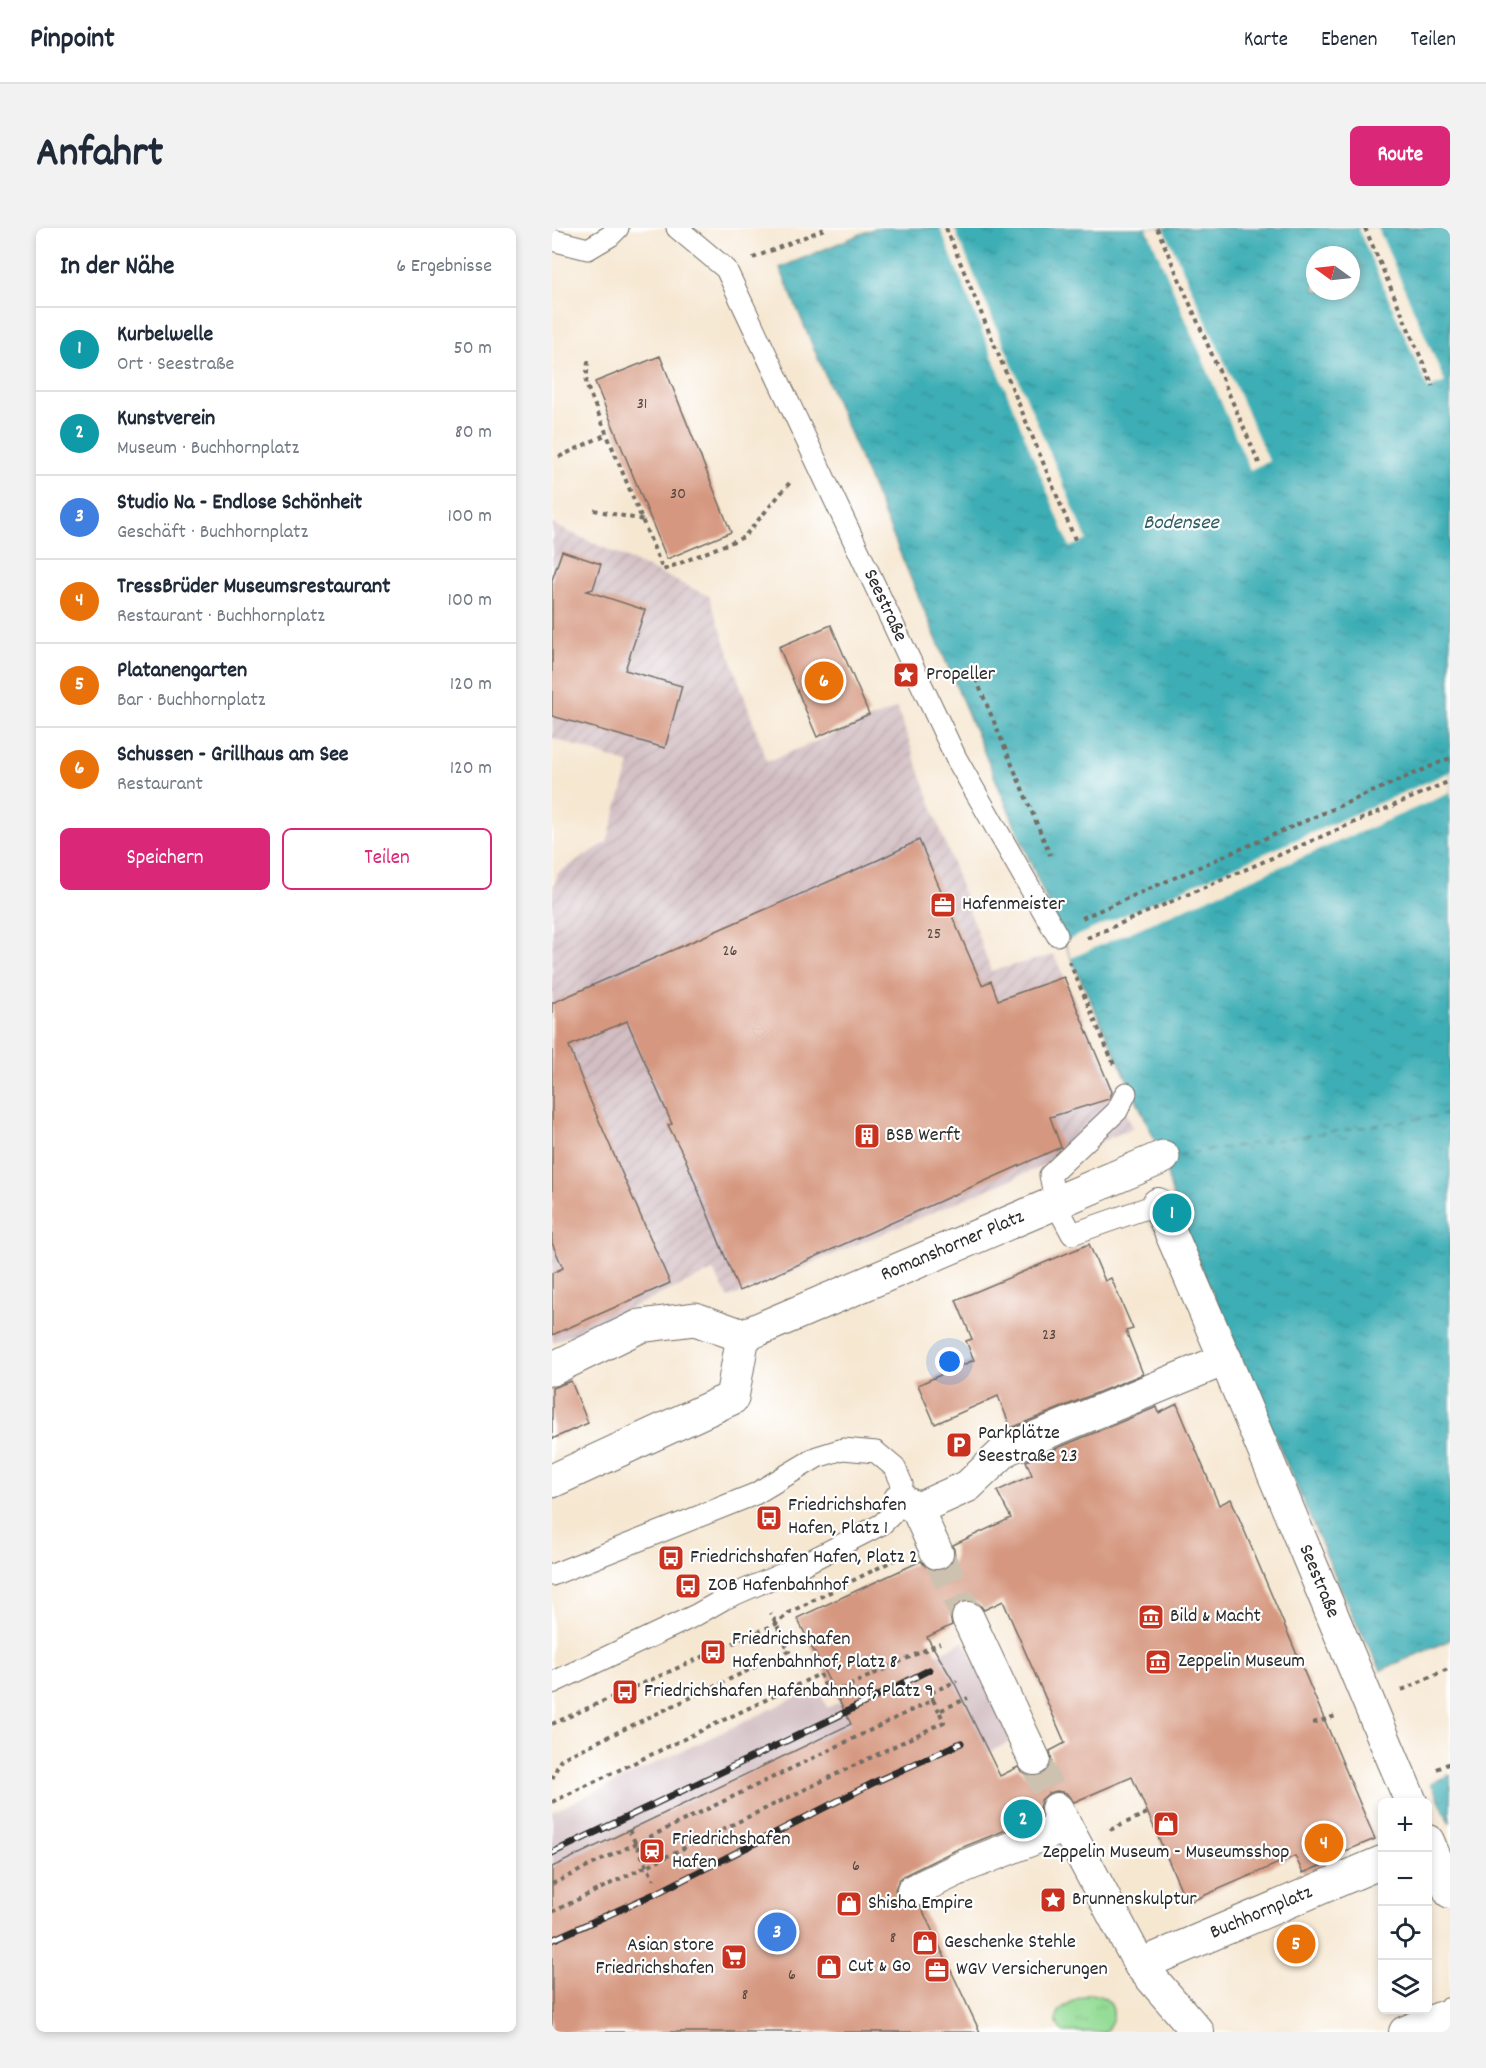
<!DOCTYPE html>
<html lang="de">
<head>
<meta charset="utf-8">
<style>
	:root { --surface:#fff; --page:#f2f2f3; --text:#1f2937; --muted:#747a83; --line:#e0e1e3; --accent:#db2777 }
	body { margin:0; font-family:Dekko,sans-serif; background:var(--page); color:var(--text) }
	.controls { position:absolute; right:18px; bottom:18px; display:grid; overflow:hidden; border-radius:9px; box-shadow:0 3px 9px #0003 }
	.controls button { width:54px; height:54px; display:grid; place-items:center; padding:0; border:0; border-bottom:2px solid var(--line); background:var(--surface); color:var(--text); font:30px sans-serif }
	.compass { position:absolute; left:754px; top:18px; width:54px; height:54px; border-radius:50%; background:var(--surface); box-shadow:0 3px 9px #0003; rotate:285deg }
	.you { position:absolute; left:398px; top:1134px; width:21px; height:21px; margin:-15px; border:4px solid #fff; border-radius:50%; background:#1a73e8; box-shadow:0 0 0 9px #1a73e833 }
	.badge { display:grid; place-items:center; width:39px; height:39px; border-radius:50%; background:var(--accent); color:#fff; font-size:20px; font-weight:700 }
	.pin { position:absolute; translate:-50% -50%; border:3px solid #fff; box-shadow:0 2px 6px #0006 }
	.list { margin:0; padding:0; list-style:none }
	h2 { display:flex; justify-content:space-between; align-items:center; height:78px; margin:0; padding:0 24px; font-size:26px }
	h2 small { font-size:20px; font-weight:400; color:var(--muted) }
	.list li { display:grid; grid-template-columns:39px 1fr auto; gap:18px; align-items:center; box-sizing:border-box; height:84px; padding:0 24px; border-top:2px solid var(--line) }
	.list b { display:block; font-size:22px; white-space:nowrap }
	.list p { margin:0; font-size:20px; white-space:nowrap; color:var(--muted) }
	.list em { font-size:20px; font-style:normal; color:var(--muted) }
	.actions { display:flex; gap:12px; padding:18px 24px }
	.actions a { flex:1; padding:14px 0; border:2px solid var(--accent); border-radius:9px; text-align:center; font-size:21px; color:var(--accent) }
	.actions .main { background:var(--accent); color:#fff }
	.icon { flex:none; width:33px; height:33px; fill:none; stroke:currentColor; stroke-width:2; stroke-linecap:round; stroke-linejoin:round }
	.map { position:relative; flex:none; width:898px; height:1804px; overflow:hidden; border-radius:9px }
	header { display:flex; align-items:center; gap:36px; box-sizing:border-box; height:84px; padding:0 30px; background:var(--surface); border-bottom:2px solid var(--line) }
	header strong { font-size:28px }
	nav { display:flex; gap:33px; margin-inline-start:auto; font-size:21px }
	.intro { display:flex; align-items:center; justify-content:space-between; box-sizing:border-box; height:144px; padding:0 36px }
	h1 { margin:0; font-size:42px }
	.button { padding:15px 27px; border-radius:9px; background:var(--accent); color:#fff; font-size:21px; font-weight:700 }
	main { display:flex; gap:36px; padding:0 36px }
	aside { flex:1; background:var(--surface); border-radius:9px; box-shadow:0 3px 9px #0003 }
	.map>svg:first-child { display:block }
	.industrial { fill:url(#industrial-furrows) }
	.railway { fill:#d2bec3 }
	.park { fill:url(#park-tufts); stroke:#608461; stroke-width:1.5 }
	.water { fill:url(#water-ripples); stroke:#346c70; stroke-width:1.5; fill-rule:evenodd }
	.pier { fill:#f6e7d1 }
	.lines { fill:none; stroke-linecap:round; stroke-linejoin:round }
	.ferry { stroke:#325f62; stroke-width:1.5; stroke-dasharray:8 6; stroke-linecap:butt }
	.building { fill:#d5977f; fill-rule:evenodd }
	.pedestrian-tunnel { stroke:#cdc1b0; stroke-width:32; stroke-dasharray:32 16; stroke-linecap:butt }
	.service-casing { stroke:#726d65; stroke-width:23 }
	.pedestrian-casing { stroke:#726d65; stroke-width:34 }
	.secondary-casing { stroke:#726d65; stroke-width:35 }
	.path { stroke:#726d65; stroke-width:4; stroke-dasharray:4.5 4.5; stroke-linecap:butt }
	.service { stroke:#fff; stroke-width:21 }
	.pedestrian { stroke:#fff; stroke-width:32 }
	.secondary { stroke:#fff; stroke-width:33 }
	.rail-casing { stroke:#2b2b2b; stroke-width:7 }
	.rail { stroke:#fff; stroke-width:4.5; stroke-dasharray:14; stroke-linecap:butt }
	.labels { text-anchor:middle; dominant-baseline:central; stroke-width:4.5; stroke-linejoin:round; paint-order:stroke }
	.number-label { font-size:16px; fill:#564640 }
	.street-label { font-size:20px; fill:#2b2b2b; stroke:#fff }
	.poi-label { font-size:20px; fill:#2b2b2b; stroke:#fff; text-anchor:start }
	.water-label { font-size:21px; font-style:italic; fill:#325f62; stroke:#fff }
</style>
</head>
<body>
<header>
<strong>Pinpoint</strong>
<nav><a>Karte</a><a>Ebenen</a><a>Teilen</a></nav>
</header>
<div class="intro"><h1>Anfahrt</h1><a class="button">Route</a></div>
<main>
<aside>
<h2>In der Nähe<small>6 Ergebnisse</small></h2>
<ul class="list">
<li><span class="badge" style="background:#0f9aa8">1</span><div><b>Kurbelwelle</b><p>Ort · Seestraße</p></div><em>50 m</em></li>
<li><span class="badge" style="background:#0f9aa8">2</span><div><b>Kunstverein</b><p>Museum · Buchhornplatz</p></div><em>80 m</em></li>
<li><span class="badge" style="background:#3f7fe0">3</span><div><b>Studio Na - Endlose Schönheit</b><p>Geschäft · Buchhornplatz</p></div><em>100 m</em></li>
<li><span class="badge" style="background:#e8710a">4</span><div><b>TressBrüder Museumsrestaurant</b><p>Restaurant · Buchhornplatz</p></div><em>100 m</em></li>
<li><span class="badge" style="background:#e8710a">5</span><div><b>Platanengarten</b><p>Bar · Buchhornplatz</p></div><em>120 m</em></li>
<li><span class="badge" style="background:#e8710a">6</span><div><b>Schussen - Grillhaus am See</b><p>Restaurant</p></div><em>120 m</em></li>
</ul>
<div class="actions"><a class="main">Speichern</a><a>Teilen</a></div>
</aside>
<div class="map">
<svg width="898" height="1804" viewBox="0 0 898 1804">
	<defs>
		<pattern id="industrial-furrows" width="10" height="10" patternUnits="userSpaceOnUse" patternTransform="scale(1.5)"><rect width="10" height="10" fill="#d2bec3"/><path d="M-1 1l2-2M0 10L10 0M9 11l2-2" fill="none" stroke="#b4a3a8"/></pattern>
		<pattern id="park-tufts" width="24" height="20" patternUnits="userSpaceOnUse" patternTransform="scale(1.5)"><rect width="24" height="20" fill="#95dd97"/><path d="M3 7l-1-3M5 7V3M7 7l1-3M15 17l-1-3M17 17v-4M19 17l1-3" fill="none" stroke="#81be82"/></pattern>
		<pattern id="water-ripples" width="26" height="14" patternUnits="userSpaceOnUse" patternTransform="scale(1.5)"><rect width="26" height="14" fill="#3daeb5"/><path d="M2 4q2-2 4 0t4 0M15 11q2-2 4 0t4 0" fill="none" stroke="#338e93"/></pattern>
	</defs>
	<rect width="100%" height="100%" fill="#fff"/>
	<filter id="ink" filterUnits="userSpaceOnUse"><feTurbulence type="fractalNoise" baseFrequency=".0167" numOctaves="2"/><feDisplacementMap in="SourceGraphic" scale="12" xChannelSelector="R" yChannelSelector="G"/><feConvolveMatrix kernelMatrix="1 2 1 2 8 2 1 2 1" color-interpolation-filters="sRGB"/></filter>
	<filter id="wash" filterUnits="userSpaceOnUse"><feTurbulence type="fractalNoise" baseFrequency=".008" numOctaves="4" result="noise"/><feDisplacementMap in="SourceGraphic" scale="24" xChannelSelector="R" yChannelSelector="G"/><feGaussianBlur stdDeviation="1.35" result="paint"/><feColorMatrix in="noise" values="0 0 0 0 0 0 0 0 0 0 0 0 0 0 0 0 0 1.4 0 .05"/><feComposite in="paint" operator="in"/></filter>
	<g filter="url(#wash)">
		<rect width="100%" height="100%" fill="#f6e7d1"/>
		<!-- industrial -->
		<path class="industrial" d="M0,296L157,368L215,534L345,480L439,743L502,727L581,900L177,1070L161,1043L0,1115V663L6,645L55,614L78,536L0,510Z"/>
		<!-- railway -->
		<path class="railway" d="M412,1413L460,1513L0,1737V1584L266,1459L275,1480Z"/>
		<!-- park -->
		<path class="park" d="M538,1766C562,1769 568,1786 553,1804H511C491,1784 523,1771 538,1766Z"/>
		<!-- water -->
		<path class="water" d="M323,0H898V1412L829,1442L800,1386L624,981L611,929L519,730L228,40ZM763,27H799V63H763Z
			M898,1547V1595L879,1555Z"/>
		<!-- pier -->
		<path class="pier" d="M388,0H402L535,312L518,319Z
			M595,0H612L717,233L698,242Z
			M806,0H826L893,154L876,161Z
			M898,544V565L519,730L513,713Z"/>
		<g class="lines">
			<!-- ferry -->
			<path class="ferry" d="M626,927L898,886"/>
		</g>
		<g id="blocks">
			<!-- building -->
			<path class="building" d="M108,128L179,304L115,331L43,154Z
				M10,323L49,336L41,361L35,363L93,382L73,442L130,458L113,520L0,488V352Z
				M279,397L317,486L265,509L227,419Z
				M367,612L430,757L439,753L446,772L512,749L560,864L557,871L498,889L509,919L187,1063L133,930L116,897L120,896L75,793L17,818L35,865L118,1055L0,1107V1045L11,1040L0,1015V775L326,632Z
				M537,1016L553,1053L559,1050L581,1101L574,1103L591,1146L459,1200L446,1168L383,1196L366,1157L422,1132L414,1113L420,1111L404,1072Z
				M19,1153L36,1195L0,1211V1160Z
				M625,1176L667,1277L679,1271L823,1611L781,1628L782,1632L751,1645L743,1628L635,1675L580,1549L522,1574L514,1565L505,1563L497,1565L489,1572L487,1580L489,1588L406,1621L353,1647L347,1652L343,1661L345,1670L350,1677L359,1681L369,1679L428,1804H0V1639L299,1496L245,1390L369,1333L374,1339L383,1343L393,1341L399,1336L403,1327L401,1317L459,1290L445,1263L480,1247L474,1233L605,1179L607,1185ZM417,1372L426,1375L432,1382L451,1373L513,1515L498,1523L500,1533L496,1542L489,1547L480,1549L472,1546L466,1539L448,1548L402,1454L375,1409L400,1397L398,1388L401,1380L408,1374Z"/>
		</g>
	</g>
	<g filter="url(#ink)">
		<use href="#blocks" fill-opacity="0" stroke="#726d65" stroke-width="1.5"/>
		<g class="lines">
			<!-- pedestrian-tunnel -->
			<path class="pedestrian-tunnel" d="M385,1325L416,1390
				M482,1531L505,1581"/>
			<!-- service casing -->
			<g class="service-casing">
				<g id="service">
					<path id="s1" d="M125,0L174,41L404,530L505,707"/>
					<path d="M0,12L36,21L58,8L66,0"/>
					<path d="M574,865L565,883L498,947L504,976L520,1006L606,976"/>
					<path d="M0,1347L203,1266L265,1229L291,1221L324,1224L343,1240L350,1256L348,1271L340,1286L330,1296L244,1340L172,1371L144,1387L0,1455"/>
				</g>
			</g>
			<!-- pedestrian casing -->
			<g class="pedestrian-casing">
				<g id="pedestrian">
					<path id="s2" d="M606,976C694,1174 774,1376 859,1574"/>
					<path d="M348,1271L365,1281L385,1325"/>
					<path d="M365,1281L416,1258L455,1221L674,1131"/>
					<path d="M416,1390L482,1531"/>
					<path d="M505,1581L588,1737L646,1804"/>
					<path d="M876,1613L898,1664"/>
					<path d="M361,1663L413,1638L514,1598"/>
					<path id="s3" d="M588,1737L830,1634"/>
					<path d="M853,1804L898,1786"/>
				</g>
			</g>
			<!-- secondary casing -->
			<g class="secondary-casing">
				<g id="secondary">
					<path id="s4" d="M191,1108L611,929"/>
					<path d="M0,1141L88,1098L143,1091L191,1108L180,1170L0,1253"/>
				</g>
			</g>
			<!-- path -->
			<path class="path" d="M394,0L524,314
				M605,0L707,235
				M813,0L881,158
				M201,30L275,0
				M36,133L34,156L111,342L192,309L240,252
				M7,229L55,206
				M42,282L91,292
				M424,451L498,627
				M530,690L898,530
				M535,710L898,553
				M517,733L563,839
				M850,1462L898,1440
				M381,1472L378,1465L405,1453
				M761,1495L784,1488
				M0,1496L224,1396L238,1384L348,1329
				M885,1541L898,1535
				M0,1551L9,1531L237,1423L219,1385
				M0,1574L268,1446L277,1467L388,1415
				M77,1602L102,1652
				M558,1602L595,1585
				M0,1656L381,1472L387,1483
				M0,1684L392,1494L387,1483L416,1470"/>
			<!-- service -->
			<use href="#service" class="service"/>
			<!-- pedestrian -->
			<use href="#pedestrian" class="pedestrian"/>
			<!-- secondary -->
			<use href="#secondary" class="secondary"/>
			<!-- rail casing -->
			<g class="rail-casing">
				<path id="rail" d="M0,1625L284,1489L377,1442
					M0,1712L107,1664L323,1554L409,1515"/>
			</g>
			<!-- rail -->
			<use href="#rail" class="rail"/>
		</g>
	</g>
	<!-- icons -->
	<defs>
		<g id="sight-square" transform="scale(1.35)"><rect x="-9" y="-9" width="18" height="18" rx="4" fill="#c8321e" stroke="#fff"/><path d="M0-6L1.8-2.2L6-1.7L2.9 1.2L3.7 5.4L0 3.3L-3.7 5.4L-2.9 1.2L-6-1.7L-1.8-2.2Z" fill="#fff"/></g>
		<g id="office-square" transform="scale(1.35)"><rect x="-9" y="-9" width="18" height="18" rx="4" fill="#c8321e" stroke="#fff"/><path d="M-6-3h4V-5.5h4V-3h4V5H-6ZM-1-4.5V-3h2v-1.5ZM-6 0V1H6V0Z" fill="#fff"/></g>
		<g id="building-square" transform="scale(1.35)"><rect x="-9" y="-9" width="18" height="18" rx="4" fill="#c8321e" stroke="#fff"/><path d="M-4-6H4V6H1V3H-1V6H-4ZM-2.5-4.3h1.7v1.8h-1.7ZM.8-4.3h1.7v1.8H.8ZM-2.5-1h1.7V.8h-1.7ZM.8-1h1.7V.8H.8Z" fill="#fff"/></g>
		<g id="parking-square" transform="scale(1.35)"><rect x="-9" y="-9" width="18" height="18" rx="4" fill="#c8321e" stroke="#fff"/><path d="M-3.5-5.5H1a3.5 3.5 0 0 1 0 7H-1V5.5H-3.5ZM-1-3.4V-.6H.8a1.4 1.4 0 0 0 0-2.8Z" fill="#fff"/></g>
		<g id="bus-square" transform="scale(1.35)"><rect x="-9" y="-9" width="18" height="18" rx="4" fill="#c8321e" stroke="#fff"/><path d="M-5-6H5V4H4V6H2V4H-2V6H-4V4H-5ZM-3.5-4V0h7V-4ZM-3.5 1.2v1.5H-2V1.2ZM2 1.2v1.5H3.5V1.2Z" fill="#fff"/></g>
		<g id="museum-square" transform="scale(1.35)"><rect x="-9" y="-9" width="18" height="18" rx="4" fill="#c8321e" stroke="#fff"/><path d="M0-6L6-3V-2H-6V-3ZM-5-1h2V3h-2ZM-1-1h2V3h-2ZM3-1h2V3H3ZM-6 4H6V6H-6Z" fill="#fff"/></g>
		<g id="shop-square" transform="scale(1.35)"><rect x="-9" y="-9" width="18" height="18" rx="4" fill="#c8321e" stroke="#fff"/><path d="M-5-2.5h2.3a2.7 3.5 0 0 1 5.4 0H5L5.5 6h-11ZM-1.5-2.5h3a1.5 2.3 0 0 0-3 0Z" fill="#fff"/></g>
		<g id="station-square" transform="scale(1.35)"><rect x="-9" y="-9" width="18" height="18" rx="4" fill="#c8321e" stroke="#fff"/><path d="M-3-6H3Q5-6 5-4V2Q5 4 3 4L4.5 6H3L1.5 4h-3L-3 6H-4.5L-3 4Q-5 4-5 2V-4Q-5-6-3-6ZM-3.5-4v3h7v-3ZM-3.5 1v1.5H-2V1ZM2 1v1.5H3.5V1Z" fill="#fff"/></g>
		<g id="supermarket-square" transform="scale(1.35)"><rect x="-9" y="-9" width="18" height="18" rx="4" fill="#c8321e" stroke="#fff"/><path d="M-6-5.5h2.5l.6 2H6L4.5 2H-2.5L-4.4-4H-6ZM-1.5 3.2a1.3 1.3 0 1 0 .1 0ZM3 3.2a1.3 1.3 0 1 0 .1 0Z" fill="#fff"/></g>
	</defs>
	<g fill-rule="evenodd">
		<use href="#sight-square" x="354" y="447"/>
		<use href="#office-square" x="391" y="677"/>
		<use href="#building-square" x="315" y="908"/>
		<use href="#parking-square" x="407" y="1217"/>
		<use href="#bus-square" x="217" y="1290"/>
		<use href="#bus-square" x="119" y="1330"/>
		<use href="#bus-square" x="136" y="1358"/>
		<use href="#museum-square" x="599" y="1389"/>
		<use href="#bus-square" x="161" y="1424"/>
		<use href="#museum-square" x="606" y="1434"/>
		<use href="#bus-square" x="73" y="1464"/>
		<use href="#shop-square" x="614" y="1596"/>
		<use href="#station-square" x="100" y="1623"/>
		<use href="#sight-square" x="501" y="1672"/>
		<use href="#shop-square" x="297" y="1676"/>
		<use href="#shop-square" x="373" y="1715"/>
		<use href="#supermarket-square" x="182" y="1729"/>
		<use href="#shop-square" x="277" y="1739"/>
		<use href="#office-square" x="385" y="1742"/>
	</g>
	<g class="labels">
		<!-- number labels -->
		<g class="number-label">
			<text x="90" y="176">31</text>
			<text x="126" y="266">30</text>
			<text x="382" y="706">25</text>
			<text x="178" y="723">26</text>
			<text x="497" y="1107">23</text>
			<text x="304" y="1638">6</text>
			<text x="341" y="1710">8</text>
			<text x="240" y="1747">6</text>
			<text x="193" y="1767">8</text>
		</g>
		<!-- street labels -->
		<g class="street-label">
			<text stroke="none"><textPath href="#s1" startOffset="436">Seestraße</textPath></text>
			<text stroke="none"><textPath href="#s4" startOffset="228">Romanshorner Platz</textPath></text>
			<text stroke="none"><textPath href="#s2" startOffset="410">Seestraße</textPath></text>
			<text stroke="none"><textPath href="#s3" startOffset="132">Buchhornplatz</textPath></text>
		</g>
		<!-- poi labels -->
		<g class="poi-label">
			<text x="374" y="447">Propeller</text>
			<text x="410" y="677">Hafenmeister</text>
			<text x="334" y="908">BSB Werft</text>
			<text x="426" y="1206">Parkplätze<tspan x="426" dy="23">Seestraße 23</tspan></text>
			<text x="236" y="1278">Friedrichshafen<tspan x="236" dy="23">Hafen, Platz 1</tspan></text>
			<text x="138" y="1330">Friedrichshafen Hafen, Platz 2</text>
			<text x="156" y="1358">ZOB Hafenbahnhof</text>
			<text x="618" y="1389">Bild &amp; Macht</text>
			<text x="180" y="1412">Friedrichshafen<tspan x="180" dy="23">Hafenbahnhof, Platz 8</tspan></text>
			<text x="626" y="1434">Zeppelin Museum</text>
			<text x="92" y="1464">Friedrichshafen Hafenbahnhof, Platz 9</text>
			<text x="120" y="1612">Friedrichshafen<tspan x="120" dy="23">Hafen</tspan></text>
			<text x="614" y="1625" text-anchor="middle">Zeppelin Museum - Museumsshop</text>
			<text x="520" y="1672">Brunnenskulptur</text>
			<text x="316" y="1676">Shisha Empire</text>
			<text x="392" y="1715">Geschenke Stehle</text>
			<text x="162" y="1718" text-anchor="end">Asian store<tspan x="162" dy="23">Friedrichshafen</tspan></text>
			<text x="296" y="1739">Cut &amp; Go</text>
			<text x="404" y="1742">WGV Versicherungen</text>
		</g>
		<!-- water labels -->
		<g class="water-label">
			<text x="629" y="296">Bodensee</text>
		</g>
	</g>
</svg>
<div class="controls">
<button>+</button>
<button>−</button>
<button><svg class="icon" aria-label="locate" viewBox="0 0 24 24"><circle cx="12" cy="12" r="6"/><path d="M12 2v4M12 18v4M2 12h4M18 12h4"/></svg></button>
<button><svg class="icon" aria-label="layers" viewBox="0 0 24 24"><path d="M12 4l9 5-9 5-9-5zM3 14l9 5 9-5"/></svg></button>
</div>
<svg class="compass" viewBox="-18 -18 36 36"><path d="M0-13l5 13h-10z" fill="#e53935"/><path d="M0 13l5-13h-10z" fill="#747a83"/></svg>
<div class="you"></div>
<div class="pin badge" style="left:620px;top:985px;background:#0f9aa8">1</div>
<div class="pin badge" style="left:471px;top:1591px;background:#0f9aa8">2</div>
<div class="pin badge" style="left:225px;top:1704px;background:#3f7fe0">3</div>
<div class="pin badge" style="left:772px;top:1615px;background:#e8710a">4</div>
<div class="pin badge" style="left:744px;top:1716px;background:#e8710a">5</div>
<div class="pin badge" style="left:272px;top:453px;background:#e8710a">6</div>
</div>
</main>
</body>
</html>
